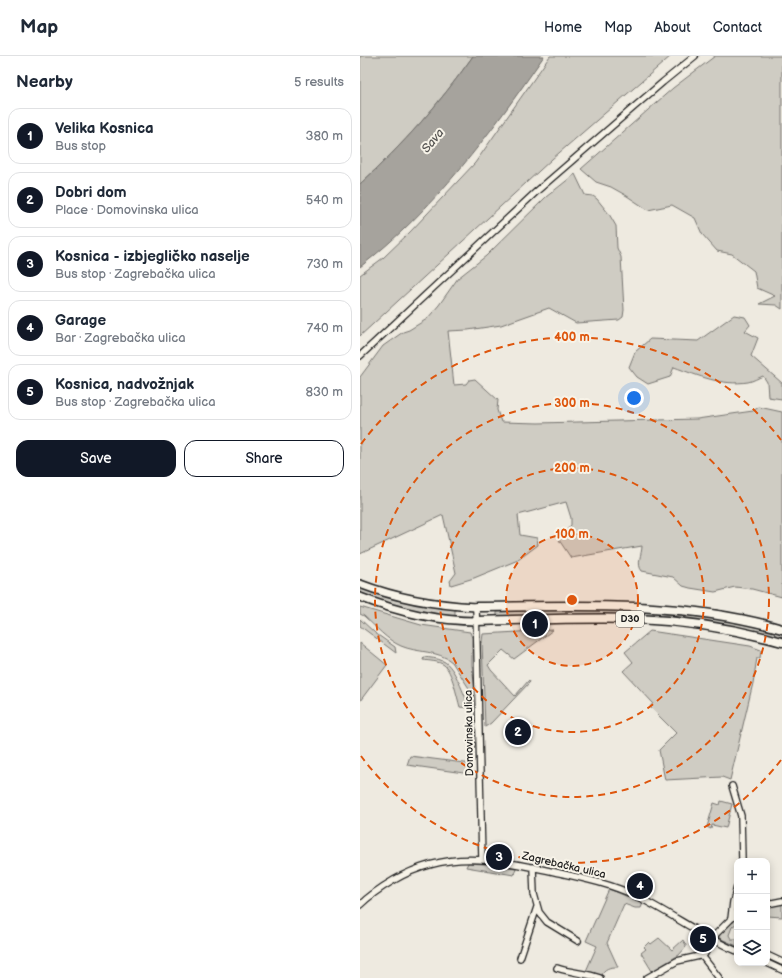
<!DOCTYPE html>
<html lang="en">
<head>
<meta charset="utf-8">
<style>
	:root { --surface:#fff; --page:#f6f6f7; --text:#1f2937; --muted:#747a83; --line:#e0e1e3; --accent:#111827 }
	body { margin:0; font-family:"Balsamiq Sans",sans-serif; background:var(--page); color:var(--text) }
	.controls { position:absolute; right:12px; bottom:12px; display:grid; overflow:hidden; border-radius:8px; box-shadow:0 2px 10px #0003 }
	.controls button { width:36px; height:36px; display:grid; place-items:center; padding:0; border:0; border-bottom:1px solid var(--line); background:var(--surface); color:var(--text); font:20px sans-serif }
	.you { position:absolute; left:274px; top:342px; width:14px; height:14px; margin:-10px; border:3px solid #fff; border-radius:50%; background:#1a73e8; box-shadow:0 0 0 6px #1a73e833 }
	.badge { display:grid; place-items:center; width:26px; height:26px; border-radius:50%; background:var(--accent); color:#fff; font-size:13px; font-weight:700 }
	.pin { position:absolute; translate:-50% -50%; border:2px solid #fff; box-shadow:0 1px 4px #0006 }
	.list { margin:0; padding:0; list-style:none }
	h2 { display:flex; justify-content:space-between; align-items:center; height:52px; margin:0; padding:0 16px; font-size:17px }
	h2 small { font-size:13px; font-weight:400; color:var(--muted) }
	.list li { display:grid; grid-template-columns:26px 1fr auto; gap:12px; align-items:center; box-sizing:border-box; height:56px; margin:0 8px 8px; padding:0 8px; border:1px solid var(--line); border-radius:12px }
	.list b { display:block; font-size:15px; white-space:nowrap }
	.list p { margin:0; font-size:13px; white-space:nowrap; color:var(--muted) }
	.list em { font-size:13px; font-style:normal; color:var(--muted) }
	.actions { display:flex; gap:8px; padding:12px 16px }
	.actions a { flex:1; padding:9px 0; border:1px solid var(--accent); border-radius:12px; text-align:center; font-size:14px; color:var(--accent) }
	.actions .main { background:var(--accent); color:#fff }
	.icon { flex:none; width:22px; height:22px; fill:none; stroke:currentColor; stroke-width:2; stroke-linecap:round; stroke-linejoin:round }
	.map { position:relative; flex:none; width:422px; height:922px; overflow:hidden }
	header { display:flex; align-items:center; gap:24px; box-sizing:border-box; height:56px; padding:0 20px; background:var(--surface); border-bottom:1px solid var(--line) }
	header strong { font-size:19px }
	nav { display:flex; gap:22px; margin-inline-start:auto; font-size:14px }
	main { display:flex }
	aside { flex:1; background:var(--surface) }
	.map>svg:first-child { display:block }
	.green { fill:#cfccc3; stroke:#767470 }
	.water { fill:#a6a39d; stroke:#6f6d69 }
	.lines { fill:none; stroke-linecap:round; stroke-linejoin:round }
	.minor-casing { stroke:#1c1c1c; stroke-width:8 }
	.major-casing { stroke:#1c1c1c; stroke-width:10 }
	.highway-casing { stroke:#1c1c1c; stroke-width:11 }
	.minor { stroke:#f7f3e8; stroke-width:5.5 }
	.major { stroke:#f7f3e8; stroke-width:7 }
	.highway { stroke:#f7f3e8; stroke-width:8 }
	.ring { fill:none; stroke:#de560d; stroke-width:2; stroke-dasharray:7 5 }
	.labels { text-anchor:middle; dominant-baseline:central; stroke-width:4; stroke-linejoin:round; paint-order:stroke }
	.shield { fill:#f7f3e8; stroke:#5e5c59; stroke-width:1 }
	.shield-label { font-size:10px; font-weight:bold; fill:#1c1c1c }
	.street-label { font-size:11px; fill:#1c1c1c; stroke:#f7f3e8 }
	.water-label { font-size:12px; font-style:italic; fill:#535250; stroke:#f7f3e8 }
	.centre { fill:#de560d; stroke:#f7f3e8; stroke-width:2 }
	.ring-label { font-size:12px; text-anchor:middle; font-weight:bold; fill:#de560d; stroke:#f7f3e8; stroke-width:4; stroke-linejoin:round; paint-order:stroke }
</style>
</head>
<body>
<header>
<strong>Map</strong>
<nav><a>Home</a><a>Map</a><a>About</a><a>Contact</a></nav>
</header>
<main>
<aside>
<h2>Nearby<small>5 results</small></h2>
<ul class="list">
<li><span class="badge">1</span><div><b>Velika Kosnica</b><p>Bus stop</p></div><em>380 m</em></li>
<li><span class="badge">2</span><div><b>Dobri dom</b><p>Place · Domovinska ulica</p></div><em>540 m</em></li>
<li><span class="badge">3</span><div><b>Kosnica - izbjegličko naselje</b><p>Bus stop · Zagrebačka ulica</p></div><em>730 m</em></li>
<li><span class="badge">4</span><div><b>Garage</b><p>Bar · Zagrebačka ulica</p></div><em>740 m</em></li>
<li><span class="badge">5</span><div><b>Kosnica, nadvožnjak</b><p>Bus stop · Zagrebačka ulica</p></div><em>830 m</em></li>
</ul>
<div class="actions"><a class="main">Save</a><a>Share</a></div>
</aside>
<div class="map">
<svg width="422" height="922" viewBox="0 0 422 922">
	<rect width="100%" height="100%" fill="#eeeae0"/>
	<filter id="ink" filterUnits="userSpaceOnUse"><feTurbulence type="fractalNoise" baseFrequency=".025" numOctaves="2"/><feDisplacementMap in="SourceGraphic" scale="8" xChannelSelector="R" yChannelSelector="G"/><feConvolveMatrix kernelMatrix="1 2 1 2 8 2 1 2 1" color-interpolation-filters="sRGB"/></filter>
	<g filter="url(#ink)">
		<!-- green -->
		<path class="green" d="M0,0H113C80,47 43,89 0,128Z
			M190,0H311L192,103L0,280V219L23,202L50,176L115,107Z
			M355,0H422V253L416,249L399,248L415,240L397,232L394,215L372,198L357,195L342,178L335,162L312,149L288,154L267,140L251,131L236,126L221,113L313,32Z
			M215,118L225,139L233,140L237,143L249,158L256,170L257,192L261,201L264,254L263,261L259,264L216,267L189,252L141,269L108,274L88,275L94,329L106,328L109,324L115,323L138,344L137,354L141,366L178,367L337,363L393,355L399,351L422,356V541L392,533L375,531L355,536L330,532L323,530L313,521L282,515C276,508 282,498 282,490L211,502L199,484L211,469V462L206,446L158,459L160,479L177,482L178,489L158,504L114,522L91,529L90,525L96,517L83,459L0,498V321L23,290L43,276L49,274L67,263L79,249L98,222L126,200L186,141Z
			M374,259L385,261L390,269L385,275L398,282L391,300L422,327V343L408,341L407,326L403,320C398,322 393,325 388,326C362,330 339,320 314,311L310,321L288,328L277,321L269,311L275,296L290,283L338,285Z
			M0,531C31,543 62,550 95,553V560L48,554L0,538Z
			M0,551L61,569L110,576L112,582V609L116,643L92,606C78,594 57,597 41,590C27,584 16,571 4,560L0,558Z
			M179,554C261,554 341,555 422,577V583L344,566L137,562V556Z
			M0,563L15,577L35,591L36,597L0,570Z
			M193,574L154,603L143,594L128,609L131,614L155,640L169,624L170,626L131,667L125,671L122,585L123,578Z
			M290,575L390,590L401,594L400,602H397L393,627L370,724L362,721L305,724L299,694L316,677L290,651L293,647L263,615L273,606L265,596Z
			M0,587L27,609L0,645Z
			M64,601C70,602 77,602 83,605C95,610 104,640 110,652L100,651C97,641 92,615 84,609C79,605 69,605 63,604Z
			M50,700L112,708L111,718L47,709Z
			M361,745L372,748L366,772L352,769L351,773L347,771L354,747L360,749Z
			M108,807L125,808L156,812L154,819L106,811Z
			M249,833L283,847L281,852H275L264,848L247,887L258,911C249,911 245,912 240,920L226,915L237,890L226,885Z
			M422,848V861L407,860V851Z
			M377,862V867L372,871L369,879L371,883H377V890L359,882V879Z
			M299,882L312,894L323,884L326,889V891L319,899L292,915L281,897L286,893L284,891L289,886L291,888Z"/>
		<!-- water -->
		<path class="water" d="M113,0H184C131,77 74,154 0,211V128C43,89 80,47 113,0Z"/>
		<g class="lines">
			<!-- minor casing -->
			<g class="minor-casing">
				<path id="minor" d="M0,300L177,135L303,26L335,0
					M116,551L122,803
					M372,730L381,760L382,805
					M173,811L174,838L179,856L187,866L218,885
					M407,848L422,845
					M0,849C10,839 22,831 34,824C89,792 137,804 195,816C222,822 251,828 276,840C311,857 341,880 377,895
					M371,863L373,846L377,831
					M407,899L422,906
					M342,900L359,922
					M160,902L177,851
					M407,907L422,914
					M197,912C212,917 226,917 240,922
					M287,922L317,905L344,899L356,878L377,857"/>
			</g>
			<!-- major casing -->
			<g class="major-casing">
				<path id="major" d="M0,528C39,543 75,549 116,551
					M0,541C38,556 76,565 117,565"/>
			</g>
			<!-- highway casing -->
			<g class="highway-casing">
				<path id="highway" d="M116,551C220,550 322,544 422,573
					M117,565C170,564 224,561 278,563C326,565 376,573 422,586"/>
			</g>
			<!-- minor -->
			<use href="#minor" class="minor"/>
			<!-- major -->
			<use href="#major" class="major"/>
			<!-- highway -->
			<use href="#highway" class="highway"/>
		</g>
	</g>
	<!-- distance rings -->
	<circle cx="212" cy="544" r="66" fill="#de560d" fill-opacity=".12"/>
	<g class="ring">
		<circle cx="212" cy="544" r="66"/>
		<circle cx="212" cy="544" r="132"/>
		<circle cx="212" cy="544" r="197"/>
		<path d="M421 704A263 263 0 0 1 1 700M1 388A263 263 0 0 1 421 384"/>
	</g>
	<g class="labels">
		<!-- shield labels -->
		<rect class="shield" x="256" y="555" width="28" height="16" rx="3"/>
		<g class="shield-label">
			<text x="270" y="563">D30</text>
		</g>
		<!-- street labels -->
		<g class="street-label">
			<text transform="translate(109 677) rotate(-91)">Domovinska ulica</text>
			<text transform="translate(204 809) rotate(13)">Zagrebačka ulica</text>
		</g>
		<!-- water labels -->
		<g class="water-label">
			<text transform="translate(73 85) rotate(-50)">Sava</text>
		</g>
	</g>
	<circle cx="212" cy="544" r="6" class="centre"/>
	<g class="ring-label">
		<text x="212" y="285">400 m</text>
		<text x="212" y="351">300 m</text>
		<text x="212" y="416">200 m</text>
		<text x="212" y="482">100 m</text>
	</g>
</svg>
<div class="controls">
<button>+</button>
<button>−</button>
<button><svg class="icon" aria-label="layers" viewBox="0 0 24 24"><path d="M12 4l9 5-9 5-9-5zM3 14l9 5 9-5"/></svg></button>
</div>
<div class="you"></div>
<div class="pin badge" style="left:175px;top:568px">1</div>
<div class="pin badge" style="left:158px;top:676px">2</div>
<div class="pin badge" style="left:139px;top:801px">3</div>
<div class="pin badge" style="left:280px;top:830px">4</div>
<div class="pin badge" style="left:343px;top:883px">5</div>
</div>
</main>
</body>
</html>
